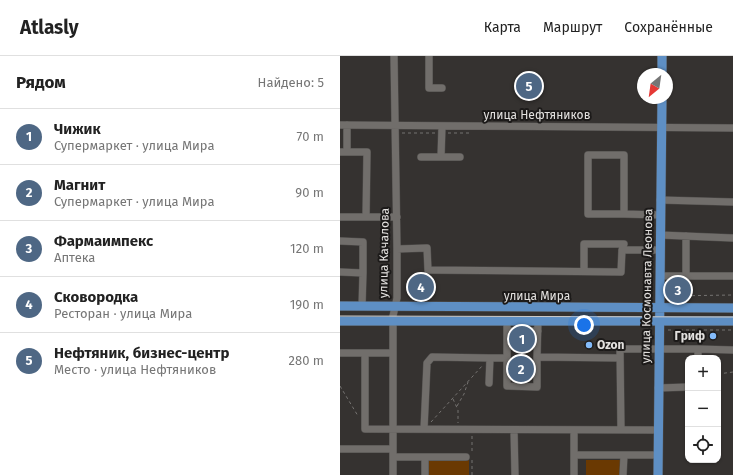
<!DOCTYPE html>
<html lang="ru">
<head>
<meta charset="utf-8">
<style>
	:root { --surface:#fff; --page:#f6f6f6; --text:#222; --muted:#767676; --line:#e0e0e0; --accent:#4e6784 }
	body { margin:0; font-family:"Fira Sans",sans-serif; background:var(--page); color:var(--text) }
	.controls { position:absolute; right:12px; bottom:12px; display:grid; overflow:hidden; border-radius:8px; box-shadow:0 1px 3px #0004 }
	.controls button { width:36px; height:36px; display:grid; place-items:center; padding:0; border:0; border-bottom:1px solid var(--line); background:var(--surface); color:var(--text); font:20px sans-serif }
	.compass { position:absolute; left:297px; top:12px; width:36px; height:36px; border-radius:50%; background:var(--surface); box-shadow:0 1px 3px #0004; rotate:209deg }
	.you { position:absolute; left:244px; top:269px; width:14px; height:14px; margin:-10px; border:3px solid #fff; border-radius:50%; background:#1a73e8; box-shadow:0 0 0 6px #1a73e833 }
	.badge { display:grid; place-items:center; width:26px; height:26px; border-radius:50%; background:var(--accent); color:#fff; font-size:13px; font-weight:700 }
	.pin { position:absolute; translate:-50% -50%; border:2px solid #fff; box-shadow:0 1px 4px #0006 }
	.list { margin:0; padding:0; list-style:none }
	h2 { display:flex; justify-content:space-between; align-items:center; height:52px; margin:0; padding:0 16px; font-size:17px }
	h2 small { font-size:13px; font-weight:400; color:var(--muted) }
	.list li { display:grid; grid-template-columns:26px 1fr auto; gap:12px; align-items:center; box-sizing:border-box; height:56px; padding:0 16px; border-top:1px solid var(--line) }
	.list b { display:block; font-size:15px; white-space:nowrap }
	.list p { margin:0; font-size:13px; white-space:nowrap; color:var(--muted) }
	.list em { font-size:13px; font-style:normal; color:var(--muted) }
	.icon { flex:none; width:22px; height:22px; fill:none; stroke:currentColor; stroke-width:2; stroke-linecap:round; stroke-linejoin:round }
	.map { position:relative; flex:none; width:393px; height:419px; overflow:hidden }
	header { display:flex; align-items:center; gap:24px; box-sizing:border-box; height:56px; padding:0 20px; background:var(--surface); border-bottom:1px solid var(--line) }
	header strong { font-size:19px }
	nav { display:flex; gap:22px; margin-inline-start:auto; font-size:14px }
	main { display:flex }
	aside { flex:1; background:var(--surface) }
	.map>svg:first-child { display:block }
	.green { fill:#6a3902 }
	.lines { fill:none; stroke-linecap:round; stroke-linejoin:round }
	.minor-casing { stroke:#504e4c; stroke-width:8 }
	.major-casing { stroke:#504e4c; stroke-width:10 }
	.path { stroke:#757371; stroke-width:1; stroke-dasharray:3 3; stroke-linecap:butt }
	.minor { stroke:#716e6b; stroke-width:7 }
	.major { stroke:#5e8fc4; stroke-width:9 }
	.tram { stroke:#cdcbc9; stroke-width:1 }
	.poi-dot { fill:#84bcfb; stroke:#1c1a19; stroke-width:1.5 }
	.labels { text-anchor:middle; dominant-baseline:central; stroke-width:4; stroke-linejoin:round; paint-order:stroke }
	.street-label { font-size:12px; fill:#e3e1df; stroke:#1c1a19 }
	.poi-label { font-size:12px; font-weight:bold; fill:#e3e1df; stroke:#1c1a19; text-anchor:end }
</style>
</head>
<body>
<header>
<strong>Atlasly</strong>
<nav><a>Карта</a><a>Маршрут</a><a>Сохранённые</a></nav>
</header>
<main>
<aside>
<h2>Рядом<small>Найдено: 5</small></h2>
<ul class="list">
<li><span class="badge">1</span><div><b>Чижик</b><p>Супермаркет · улица Мира</p></div><em>70 m</em></li>
<li><span class="badge">2</span><div><b>Магнит</b><p>Супермаркет · улица Мира</p></div><em>90 m</em></li>
<li><span class="badge">3</span><div><b>Фармаимпекс</b><p>Аптека</p></div><em>120 m</em></li>
<li><span class="badge">4</span><div><b>Сковородка</b><p>Ресторан · улица Мира</p></div><em>190 m</em></li>
<li><span class="badge">5</span><div><b>Нефтяник, бизнес-центр</b><p>Место · улица Нефтяников</p></div><em>280 m</em></li>
</ul>
</aside>
<div class="map">
<svg width="393" height="419" viewBox="0 0 393 419">
	<rect width="100%" height="100%" fill="#353230"/>
	<!-- green -->
	<path class="green" d="M129,404V419H87V405Z
		M246,404H280V419H246Z"/>
	<g class="lines">
		<!-- minor casing -->
		<g class="minor-casing">
			<path id="minor" d="M89,0V32H102
				M0,69L393,72
				M0,96H7V69
				M7,96H27L26,161
				M81,101H120
				M101,101L102,70
				M320,144L393,146
				M284,158H248V99H284V158L320,159
				M0,161H57
				M320,179L393,182
				M0,185L23,186V217
				M57,193L87,192L88,214L281,216L282,194H320
				M244,215V188H284L282,194
				M0,216L23,217L22,250
				M320,220H393
				M346,220V180
				M167,265V330L197,331V301
				M198,265L197,301L280,302
				M167,275H198
				M0,297H53
				M25,297V373L318,374
				M150,302H167
				M358,302V293L393,294
				M318,332L348,331
				M84,373L87,307L92,301L150,302L149,327
				M174,374L175,419
				M234,374V419
				M281,374L280,293H358
				M0,393H53
				M234,399H318
				M53,401H126
				M53,419V260L57,242V193L54,0
				M85,419V401
				M283,419L284,399"/>
		</g>
		<!-- major casing -->
		<g class="major-casing">
			<path id="major" d="M322,18V0
				M0,250L393,252
				M0,265H393
				M318,419L322,42"/>
		</g>
		<!-- path -->
		<path class="path" d="M62,77H95
			M108,77H131
			M328,240L393,239
			M328,274H393
			M378,318L393,316
			M0,330L18,360
			M113,343L118,354V367
			M117,350L124,338L128,326
			M91,366L143,309
			M132,380V397
			M132,404V419"/>
		<!-- minor -->
		<use href="#minor" class="minor"/>
		<!-- major -->
		<use href="#major" class="major"/>
		<!-- tram -->
		<path class="tram" d="M0,260L393,261"/>
	</g>
	<!-- markers -->
	<g class="poi-dot">
		<circle cx="373" cy="280" r="4"/>
		<circle cx="249" cy="289" r="4"/>
	</g>
	<g class="labels">
		<!-- street labels -->
		<g class="street-label">
			<text x="197" y="59">улица Нефтяников</text>
			<text transform="translate(44 197) rotate(-89)">улица Качалова</text>
			<text transform="translate(307 230) rotate(-89)">улица Космонавта Леонова</text>
			<text x="197" y="240">улица Мира</text>
		</g>
		<!-- poi labels -->
		<g class="poi-label">
			<text x="365" y="280">Гриф</text>
			<text x="257" y="289" text-anchor="start">Ozon</text>
		</g>
	</g>
</svg>
<div class="controls">
<button>+</button>
<button>−</button>
<button><svg class="icon" aria-label="locate" viewBox="0 0 24 24"><circle cx="12" cy="12" r="6"/><path d="M12 2v4M12 18v4M2 12h4M18 12h4"/></svg></button>
</div>
<svg class="compass" viewBox="-18 -18 36 36"><path d="M0-13l5 13h-10z" fill="#e53935"/><path d="M0 13l5-13h-10z" fill="#767676"/></svg>
<div class="you"></div>
<div class="pin badge" style="left:182px;top:283px">1</div>
<div class="pin badge" style="left:181px;top:313px">2</div>
<div class="pin badge" style="left:338px;top:234px">3</div>
<div class="pin badge" style="left:81px;top:231px">4</div>
<div class="pin badge" style="left:189px;top:30px">5</div>
</div>
</main>
</body>
</html>
